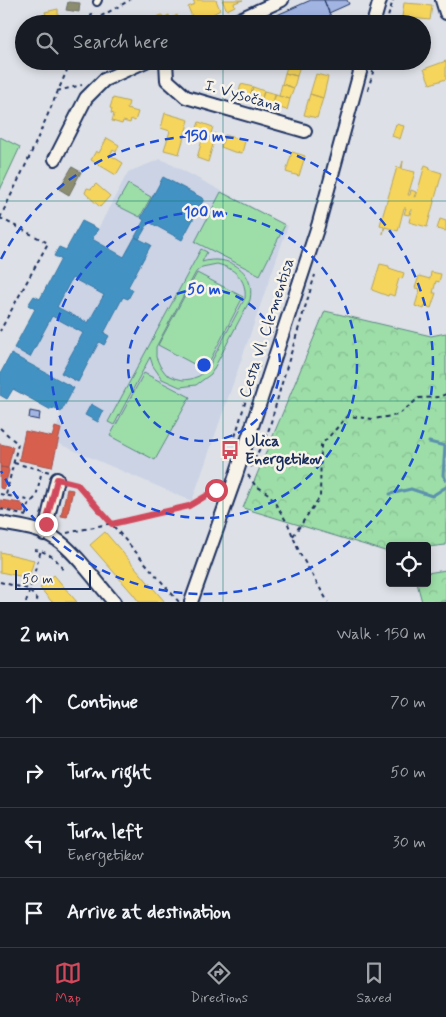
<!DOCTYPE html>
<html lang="en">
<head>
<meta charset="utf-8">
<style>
	:root { --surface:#171b24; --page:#20242c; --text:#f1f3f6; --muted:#9ea1a6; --line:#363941; --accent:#d1495b }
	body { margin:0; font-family:Mynerve,sans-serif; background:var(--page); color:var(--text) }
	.controls { position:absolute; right:15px; bottom:15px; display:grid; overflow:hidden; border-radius:5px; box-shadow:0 2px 8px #0003 }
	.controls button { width:45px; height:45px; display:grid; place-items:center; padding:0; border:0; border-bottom:1px solid var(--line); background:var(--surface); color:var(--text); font:25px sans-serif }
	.scale { position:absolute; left:15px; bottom:12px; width:76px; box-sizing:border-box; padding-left:5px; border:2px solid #1b2f5e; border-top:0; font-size:14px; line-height:18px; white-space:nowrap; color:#1b2f5e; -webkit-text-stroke:4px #f7f3e8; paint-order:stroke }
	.stop { position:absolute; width:15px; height:15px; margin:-11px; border:4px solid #d1495b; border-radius:50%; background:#fff }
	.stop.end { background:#d1495b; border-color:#fff; box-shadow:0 1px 5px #0008 }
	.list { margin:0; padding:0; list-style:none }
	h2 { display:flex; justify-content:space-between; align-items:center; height:65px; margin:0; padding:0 20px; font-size:21px }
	h2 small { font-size:16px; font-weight:400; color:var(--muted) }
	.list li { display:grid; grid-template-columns:32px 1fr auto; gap:15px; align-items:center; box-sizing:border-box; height:70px; padding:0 20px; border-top:1px solid var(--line) }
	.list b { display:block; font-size:19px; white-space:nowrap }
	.list p { margin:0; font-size:16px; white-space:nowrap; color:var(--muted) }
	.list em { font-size:16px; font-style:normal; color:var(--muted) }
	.icon { flex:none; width:28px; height:28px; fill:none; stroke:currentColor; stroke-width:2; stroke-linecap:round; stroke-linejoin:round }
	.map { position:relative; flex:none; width:446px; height:602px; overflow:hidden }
	.search { position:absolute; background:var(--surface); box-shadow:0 2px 8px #0003; left:15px; right:15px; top:15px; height:55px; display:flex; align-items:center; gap:12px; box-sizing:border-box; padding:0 18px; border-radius:28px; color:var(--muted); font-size:19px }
	.sheet { height:345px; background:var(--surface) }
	nav { display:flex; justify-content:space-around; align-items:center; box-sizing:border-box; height:70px; border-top:1px solid var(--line); background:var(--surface); font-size:14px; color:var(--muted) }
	nav a { display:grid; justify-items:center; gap:2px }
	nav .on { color:var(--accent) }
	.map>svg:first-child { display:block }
	.built { fill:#cbd3e5 }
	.grass { fill:#9ddea8; stroke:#5c8683; fill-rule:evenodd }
	.forest { fill:url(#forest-crowns); stroke:#5c8683 }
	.homes { fill:#f6d55c; stroke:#b4a35d }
	.shops { fill:#d6604d; stroke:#9e5152 }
	.schools { fill:#4393c3; stroke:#3775a5; fill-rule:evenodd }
	.industry { fill:#8c8c6e; stroke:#6a7069 }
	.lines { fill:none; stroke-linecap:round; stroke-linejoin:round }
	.stream { stroke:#5b92ad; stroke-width:3 }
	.building { fill:#a1b4e2; stroke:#1b2f5e }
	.lane-casing { stroke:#1b2f5e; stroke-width:10 }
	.street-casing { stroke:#1b2f5e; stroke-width:16 }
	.path { stroke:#1b2f5e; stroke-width:2; stroke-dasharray:4 4; stroke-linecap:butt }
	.lane { stroke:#f7f3e8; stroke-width:6 }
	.street { stroke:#f7f3e8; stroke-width:12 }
	.route { stroke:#d1495b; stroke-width:6 }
	.grid { fill:none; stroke:#0f766e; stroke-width:1; stroke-opacity:0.55 }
	.ring { fill:none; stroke:#1d4ed8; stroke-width:2.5; stroke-dasharray:9 6 }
	.labels { text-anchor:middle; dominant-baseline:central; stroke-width:5; stroke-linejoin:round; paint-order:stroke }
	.street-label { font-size:16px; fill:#1b2f5e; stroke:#f7f3e8 }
	.poi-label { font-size:16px; font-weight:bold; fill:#1b2f5e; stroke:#f7f3e8; text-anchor:start }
	.centre { fill:#1d4ed8; stroke:#f7f3e8; stroke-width:2.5 }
	.ring-label { font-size:15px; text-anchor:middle; font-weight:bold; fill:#1d4ed8; stroke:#f7f3e8; stroke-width:5; stroke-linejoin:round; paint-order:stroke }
</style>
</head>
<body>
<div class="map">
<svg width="446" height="602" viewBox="0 0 446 602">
	<defs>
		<pattern id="forest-crowns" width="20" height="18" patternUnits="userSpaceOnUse" patternTransform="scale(1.25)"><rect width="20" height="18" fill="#9ddea8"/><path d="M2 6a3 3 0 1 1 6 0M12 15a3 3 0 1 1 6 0" fill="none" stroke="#87bf93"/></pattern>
	</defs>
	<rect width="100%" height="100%" fill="#dde0e6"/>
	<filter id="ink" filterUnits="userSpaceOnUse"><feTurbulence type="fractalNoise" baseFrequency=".02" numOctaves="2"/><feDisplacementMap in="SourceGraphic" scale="10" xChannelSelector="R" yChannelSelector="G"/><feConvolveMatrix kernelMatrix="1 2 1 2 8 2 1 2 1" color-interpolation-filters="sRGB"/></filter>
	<g filter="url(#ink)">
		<!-- built -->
		<path class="built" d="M161,159L288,226L192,501L57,443V428L61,412L74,388L11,354L35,309L28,305L34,296L40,299L61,260L54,256L59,247L66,250L82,221L98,229L128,172Z"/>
		<!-- grass -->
		<path class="grass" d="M0,137L20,147L0,190Z
			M128,184L151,197L140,217L116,205Z
			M221,192L285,225L260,275L195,242Z
			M201,249L207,252L202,262C227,254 256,270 250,300L211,374L196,385L180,387L162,379L153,366L150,357L114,425L108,422ZM217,264C234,268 247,279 245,298L207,370L199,376L191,379L183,380L175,378L166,374L160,366L156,357V347L196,272L202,267Z
			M197,273L243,297L205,370L158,345Z
			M144,373L190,397L155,460L110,436Z"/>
		<!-- forest -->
		<path class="forest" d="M325,311L431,336L446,333V545L427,547L390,546V550L385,551L243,508Z
			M446,570V602H422L417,583H427V573Z"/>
		<!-- homes -->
		<path class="homes" d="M193,0H216L220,10L213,14L214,16L195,24L188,7L195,4Z
			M222,0H243L234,3L235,6L227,10Z
			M404,3L432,5L430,20L402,17Z
			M58,9V23L42,24L40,16L46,15L45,12Z
			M162,15L163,18L169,15L170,19L177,15L181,24H156L154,18Z
			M289,61L300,65L297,76L285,73Z
			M446,61V79L430,84L424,69Z
			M285,73L297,76L294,88L282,84Z
			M316,74L328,77L323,98L310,94Z
			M241,84L253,87L249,99L238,96Z
			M282,84L294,88L290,99L279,96Z
			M253,87L264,91L261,102L249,99Z
			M264,91L276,94L272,106L261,102Z
			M310,94L323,98L317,118L304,115Z
			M275,95L290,99L287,110L272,106Z
			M113,98L129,102L127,109L138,112L135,121L131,119L130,123L123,121L122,124L112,121L114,114L111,113L112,109L110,108Z
			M165,113L189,120L179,154L164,150L170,131L161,128Z
			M199,122L213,127L211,133L216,134L208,162L197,158L202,140L206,141L207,137L195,134Z
			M396,124L404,126L400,139L392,136Z
			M225,135L245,141L242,153L234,152L221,147Z
			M107,138L119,145L116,152L113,150L110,155L123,163L116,175L91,160L96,151L99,153Z
			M292,152L305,156L299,176L286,172Z
			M403,161L402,169L415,172L408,195H410L411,190L416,192L414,197H416L425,165L430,167L429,169L442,173L427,227L409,222L412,210H410L409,215L404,214L406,208H404L398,231L385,227L383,234L384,227L380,225L397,167L401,168Z
			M96,184L110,196L100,207L85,193L87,188L91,189Z
			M440,219L446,221V231L437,229Z
			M380,264L389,266V268L404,273L402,279L399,278L394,296L389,294L388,296L372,290Z
			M431,272L441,274L439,282L436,281L433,293H436L431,308L425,306L424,309L415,306L420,289L415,288L419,276L430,279Z
			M105,532L165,602H139L133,594L90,545Z
			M0,552L34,560L29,578L0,572Z
			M54,575L64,587L77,602H52L40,588Z"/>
		<!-- shops -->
		<path class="shops" d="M55,427L61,429L52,467L19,460L25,431L52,437Z
			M0,444L13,447L8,468L0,467Z
			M0,467L8,468L9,471L4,489L0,488Z
			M67,489L73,490L67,517L61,516Z
			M0,500L21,503V504L25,506L23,513L0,508Z"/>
		<!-- schools -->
		<path class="schools" d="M163,177L204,199L182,240L149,222L139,239L135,237L144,220L141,218Z
			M82,221L98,229L92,239L124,257L135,237L151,245L128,287L133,290L128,299L123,297L104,333L109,336L104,345L99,342L78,382L61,373L83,333L52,316L30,357L14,348L35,309L28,305L34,296L40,299L61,259L54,256L59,247L66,250ZM72,278L104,295L88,323L57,307Z
			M11,354L74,388L61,412L53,408L51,410L13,389L7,399L0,395V374Z
			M91,404L103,411L98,422L85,415Z"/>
		<!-- industry -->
		<path class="industry" d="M68,2L80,3L79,12L66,10Z
			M72,167L81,172L69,195L59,189Z"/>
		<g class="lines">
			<!-- stream -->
			<path class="stream" d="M429,442L445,446L443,475L446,480
				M390,494L411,489L432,496L446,487"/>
		</g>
		<!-- building -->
		<path class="building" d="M311,0H324L334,24H281L277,15Z
			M324,0H347L349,4L329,13Z
			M317,61H335L332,70L316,65Z
			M30,411L40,413L39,420L29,418Z"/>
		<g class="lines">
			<!-- lane casing -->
			<g class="lane-casing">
				<path id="lane" d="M97,2L98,0"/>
			</g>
			<!-- street casing -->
			<g class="street-casing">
				<path id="street" d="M442,0L446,13
					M229,24L282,0
					M373,24L380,0
					M166,61L167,80L186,97L305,131
					M55,159L86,98L104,80L146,61
					M0,523C18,526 41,529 56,539C74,550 99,585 114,602
					M44,534L57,479
					M191,602L233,484L318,226L363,61"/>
			</g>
			<!-- path -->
			<path class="path" d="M87,24L130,0
				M87,24L94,10
				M386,24L393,0
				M368,90L376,61
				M57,91L82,85
				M0,218L29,158L71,61
				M0,218L48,243L0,331
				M0,428L18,444L6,495
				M233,444L247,396L260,363
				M14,463L50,472
				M251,467L269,429L284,376L315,275
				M248,475L255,485L270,495L288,524L300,554L328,602
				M69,482L77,484L179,602
				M0,494L32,501
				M0,509L26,516
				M26,515L28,505L36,497L42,470
				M67,533L189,506L220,489
				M293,536L320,497L321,445L348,416L373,419L398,415L419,398L439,397L446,394
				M34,550C45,550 59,559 63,571
				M0,582L28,589L39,602
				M26,602L41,550"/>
			<!-- lane -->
			<use href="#lane" class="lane"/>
			<!-- street -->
			<use href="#street" class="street"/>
		</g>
	</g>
	<g class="lines" filter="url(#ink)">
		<!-- route -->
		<path class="route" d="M46,524L57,479L77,484L112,524L189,506L216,490"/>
	</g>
	<!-- grid -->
	<path class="grid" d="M223,0V24M223,61V602M0,201H446M0,401H446"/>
	<!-- distance rings -->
	<g class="ring">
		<circle cx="204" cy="365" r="76"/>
		<circle cx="204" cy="365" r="153"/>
		<path d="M1 259A229 229 0 1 1 1 471"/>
	</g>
	<!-- icons -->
	<defs>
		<g id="bus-bare" transform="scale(1.5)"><path d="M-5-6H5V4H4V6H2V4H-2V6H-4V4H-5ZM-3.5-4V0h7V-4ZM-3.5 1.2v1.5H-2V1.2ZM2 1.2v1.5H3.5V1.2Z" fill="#d1495b" stroke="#f7f3e8" stroke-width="2.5" paint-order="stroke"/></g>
	</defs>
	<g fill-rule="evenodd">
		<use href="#bus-bare" x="230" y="450"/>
	</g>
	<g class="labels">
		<!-- street labels -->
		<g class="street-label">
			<text transform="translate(243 96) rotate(16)">I. Vysočana</text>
			<text transform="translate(267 328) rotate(-72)">Cesta Vl. Clementisa</text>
		</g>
		<!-- poi labels -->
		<g class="poi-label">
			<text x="245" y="441">Ulica<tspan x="245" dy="18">Energetikov</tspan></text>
		</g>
	</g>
	<circle cx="204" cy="365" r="8" class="centre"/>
	<g class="ring-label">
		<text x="204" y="141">150 m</text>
		<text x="204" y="217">100 m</text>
		<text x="204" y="294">50 m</text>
	</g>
</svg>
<div class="controls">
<button><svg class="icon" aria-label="locate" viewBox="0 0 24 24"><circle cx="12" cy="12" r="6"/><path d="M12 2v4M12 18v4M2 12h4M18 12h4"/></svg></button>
</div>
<div class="scale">50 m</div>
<div class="stop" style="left:216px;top:490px"></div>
<div class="stop end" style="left:46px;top:524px"></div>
<div class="search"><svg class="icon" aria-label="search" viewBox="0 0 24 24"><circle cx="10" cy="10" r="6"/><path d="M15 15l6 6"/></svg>Search here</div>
</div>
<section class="sheet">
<h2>2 min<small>Walk · 150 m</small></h2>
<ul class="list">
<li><svg class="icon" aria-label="ahead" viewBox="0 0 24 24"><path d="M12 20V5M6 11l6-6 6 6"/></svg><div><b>Continue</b></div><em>70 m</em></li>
<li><svg class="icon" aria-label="right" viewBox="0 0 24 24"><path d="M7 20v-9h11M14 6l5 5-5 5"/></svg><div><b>Turn right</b></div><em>50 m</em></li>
<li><svg class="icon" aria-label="left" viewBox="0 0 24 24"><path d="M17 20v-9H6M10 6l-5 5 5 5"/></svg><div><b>Turn left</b><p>Energetikov</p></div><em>30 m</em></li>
<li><svg class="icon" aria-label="arrive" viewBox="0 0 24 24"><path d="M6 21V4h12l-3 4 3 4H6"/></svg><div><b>Arrive at destination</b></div></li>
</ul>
</section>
<nav>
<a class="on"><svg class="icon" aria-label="map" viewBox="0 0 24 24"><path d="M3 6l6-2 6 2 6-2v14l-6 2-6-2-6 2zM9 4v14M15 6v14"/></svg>Map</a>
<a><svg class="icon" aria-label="directions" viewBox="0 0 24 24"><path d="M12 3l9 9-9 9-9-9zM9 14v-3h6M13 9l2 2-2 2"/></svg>Directions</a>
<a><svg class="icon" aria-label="saved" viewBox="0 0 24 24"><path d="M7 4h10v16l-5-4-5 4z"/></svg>Saved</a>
</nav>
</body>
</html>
